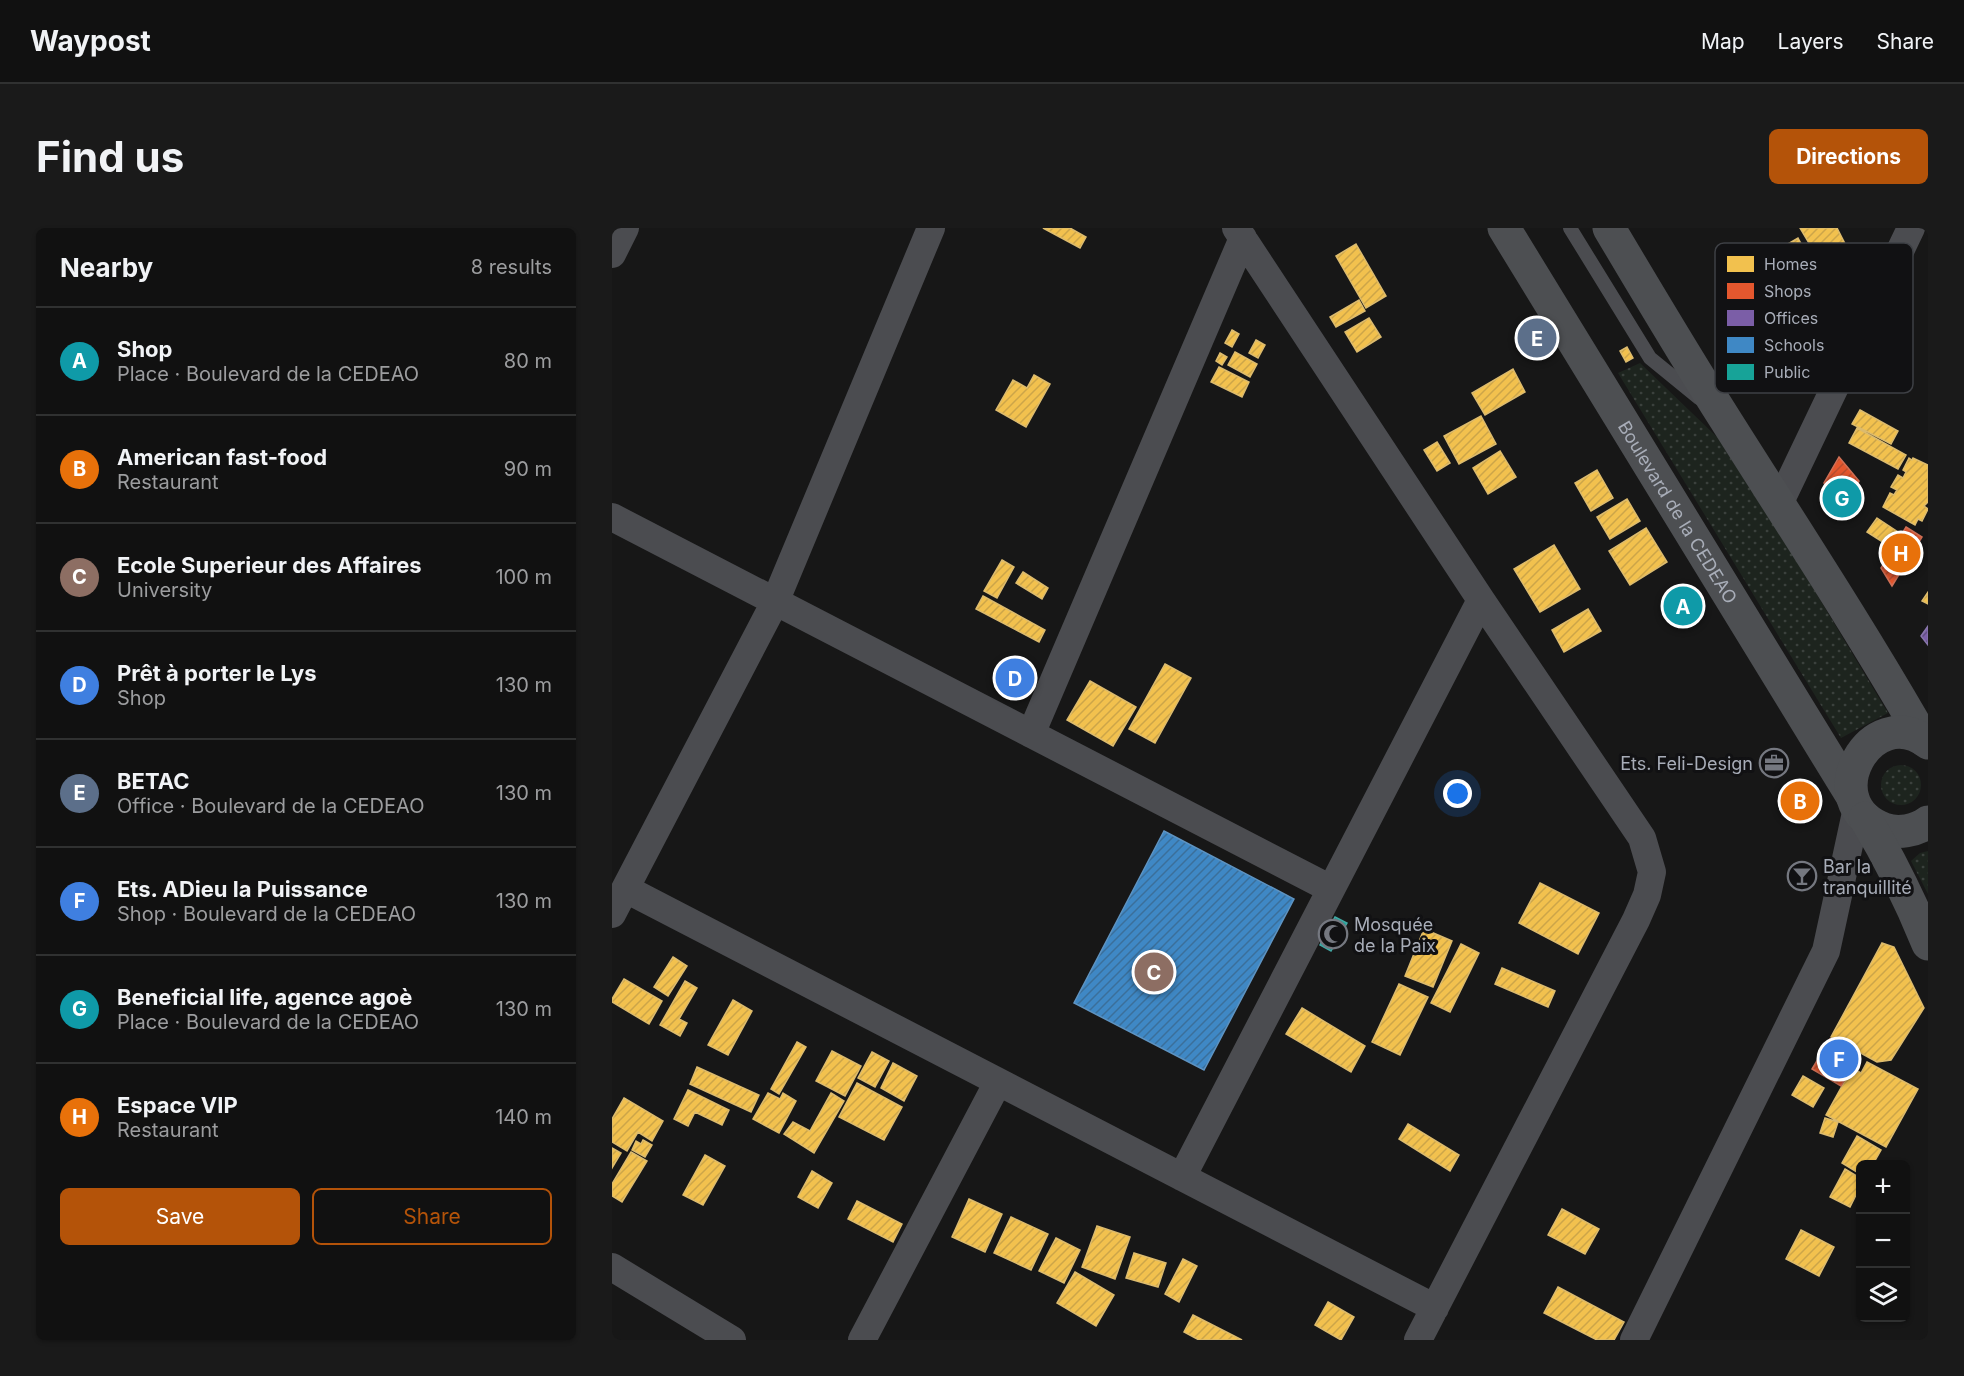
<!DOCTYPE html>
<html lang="en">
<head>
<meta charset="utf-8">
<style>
	:root { --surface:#111; --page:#1a1a1a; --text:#f1f3f6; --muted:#9c9d9f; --line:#303131; --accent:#b45309 }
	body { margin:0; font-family:Inter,sans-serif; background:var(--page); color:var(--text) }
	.controls { position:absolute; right:18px; bottom:18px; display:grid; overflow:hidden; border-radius:9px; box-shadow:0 2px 4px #0004 }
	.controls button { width:54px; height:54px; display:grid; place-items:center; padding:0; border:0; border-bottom:2px solid var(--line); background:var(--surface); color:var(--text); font:30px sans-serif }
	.you { position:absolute; left:846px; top:566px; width:21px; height:21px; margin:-15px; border:4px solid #fff; border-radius:50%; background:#1a73e8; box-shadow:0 0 0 9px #1a73e833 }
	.badge { display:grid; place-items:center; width:39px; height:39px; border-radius:50%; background:var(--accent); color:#fff; font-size:20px; font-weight:700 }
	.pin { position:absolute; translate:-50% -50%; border:3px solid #fff; box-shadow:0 2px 6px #0006 }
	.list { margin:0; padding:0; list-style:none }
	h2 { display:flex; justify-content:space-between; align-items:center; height:78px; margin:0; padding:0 24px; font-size:26px }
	h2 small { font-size:20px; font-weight:400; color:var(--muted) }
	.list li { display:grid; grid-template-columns:39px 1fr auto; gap:18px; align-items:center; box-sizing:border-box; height:108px; padding:0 24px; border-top:2px solid var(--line) }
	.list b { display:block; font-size:22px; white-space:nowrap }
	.list p { margin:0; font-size:20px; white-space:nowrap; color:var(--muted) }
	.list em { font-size:20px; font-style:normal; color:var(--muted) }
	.actions { display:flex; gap:12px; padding:18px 24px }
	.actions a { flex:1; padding:14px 0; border:2px solid var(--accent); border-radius:9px; text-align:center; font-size:21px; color:var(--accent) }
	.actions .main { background:var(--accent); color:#fff }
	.icon { flex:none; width:33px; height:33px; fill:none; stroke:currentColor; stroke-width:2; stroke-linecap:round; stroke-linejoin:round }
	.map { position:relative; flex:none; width:1316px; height:1112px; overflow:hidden; border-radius:9px }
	header { display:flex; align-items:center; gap:36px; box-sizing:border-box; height:84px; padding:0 30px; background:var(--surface); border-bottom:2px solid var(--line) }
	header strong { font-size:28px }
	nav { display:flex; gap:33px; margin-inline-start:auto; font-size:21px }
	.intro { display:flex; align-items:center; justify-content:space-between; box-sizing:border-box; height:144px; padding:0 36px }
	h1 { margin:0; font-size:42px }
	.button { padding:15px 27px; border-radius:9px; background:var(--accent); color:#fff; font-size:21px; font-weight:700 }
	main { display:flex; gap:36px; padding:0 36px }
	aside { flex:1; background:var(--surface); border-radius:9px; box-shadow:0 2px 4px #0004 }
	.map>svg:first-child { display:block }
	.grass { fill:url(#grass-dots) }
	.homes { fill:url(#homes-hatch); stroke:#dcbb6e; stroke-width:1.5 }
	.shops { fill:url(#shops-hatch); stroke:#d27157; stroke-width:1.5 }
	.offices { fill:url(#offices-hatch); stroke:#8876ac; stroke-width:1.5 }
	.schools { fill:url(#schools-hatch); stroke:#5e93c1; stroke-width:1.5 }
	.public { fill:url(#public-hatch); stroke:#42a6a2; stroke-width:1.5 }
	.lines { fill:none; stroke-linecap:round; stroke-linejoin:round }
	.service { stroke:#4b4c50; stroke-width:14 }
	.minor { stroke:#4b4c50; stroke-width:28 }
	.primary { stroke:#4d4f52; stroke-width:33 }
	.labels { text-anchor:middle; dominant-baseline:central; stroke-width:6; stroke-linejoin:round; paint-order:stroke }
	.street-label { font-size:18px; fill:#a8adb8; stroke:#111113 }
	.poi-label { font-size:18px; fill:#a8adb8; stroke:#111113; text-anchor:start }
	.key { fill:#111113; stroke:#3e4045; stroke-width:1.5 }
	.key-label { font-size:16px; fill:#a8adb8 }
</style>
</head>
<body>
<header>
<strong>Waypost</strong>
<nav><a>Map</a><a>Layers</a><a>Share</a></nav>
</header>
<div class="intro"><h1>Find us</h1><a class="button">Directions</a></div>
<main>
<aside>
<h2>Nearby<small>8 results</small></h2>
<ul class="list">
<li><span class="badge" style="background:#0f9aa8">A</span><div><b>Shop</b><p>Place · Boulevard de la CEDEAO</p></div><em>80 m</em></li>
<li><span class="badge" style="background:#e8710a">B</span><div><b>American fast-food</b><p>Restaurant</p></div><em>90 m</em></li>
<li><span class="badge" style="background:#8d6e63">C</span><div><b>Ecole Superieur des Affaires</b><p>University</p></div><em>100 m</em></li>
<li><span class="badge" style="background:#3f7fe0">D</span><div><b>Prêt à porter le Lys</b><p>Shop</p></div><em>130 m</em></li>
<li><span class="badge" style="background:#5c6f8a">E</span><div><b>BETAC</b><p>Office · Boulevard de la CEDEAO</p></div><em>130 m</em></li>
<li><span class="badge" style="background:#3f7fe0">F</span><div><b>Ets. ADieu la Puissance</b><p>Shop · Boulevard de la CEDEAO</p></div><em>130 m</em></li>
<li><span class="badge" style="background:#0f9aa8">G</span><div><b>Beneficial life, agence agoè</b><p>Place · Boulevard de la CEDEAO</p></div><em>130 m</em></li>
<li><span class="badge" style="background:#e8710a">H</span><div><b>Espace VIP</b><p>Restaurant</p></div><em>140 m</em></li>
</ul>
<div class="actions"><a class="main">Save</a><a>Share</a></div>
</aside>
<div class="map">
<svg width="1316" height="1112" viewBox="0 0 1316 1112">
	<defs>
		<pattern id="grass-dots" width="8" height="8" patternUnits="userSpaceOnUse" patternTransform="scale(1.5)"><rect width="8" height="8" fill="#1d241e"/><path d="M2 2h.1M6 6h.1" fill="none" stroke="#3b413d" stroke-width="1.8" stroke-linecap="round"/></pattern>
		<pattern id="homes-hatch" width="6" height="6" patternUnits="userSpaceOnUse" patternTransform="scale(1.5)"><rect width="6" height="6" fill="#f2c14e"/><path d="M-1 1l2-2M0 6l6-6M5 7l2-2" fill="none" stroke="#cca549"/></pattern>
		<pattern id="shops-hatch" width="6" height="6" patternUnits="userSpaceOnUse" patternTransform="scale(1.5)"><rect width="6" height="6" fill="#e4572e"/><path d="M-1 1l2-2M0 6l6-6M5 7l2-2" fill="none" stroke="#b84e30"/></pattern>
		<pattern id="offices-hatch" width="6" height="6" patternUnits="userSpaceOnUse" patternTransform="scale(1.5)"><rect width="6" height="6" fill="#7b5ea7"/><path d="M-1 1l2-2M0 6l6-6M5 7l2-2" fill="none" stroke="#614f80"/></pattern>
		<pattern id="schools-hatch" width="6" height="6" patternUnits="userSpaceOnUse" patternTransform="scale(1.5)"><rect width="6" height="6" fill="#3f88c5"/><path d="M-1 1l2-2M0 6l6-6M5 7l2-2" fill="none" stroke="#3b6f9a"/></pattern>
		<pattern id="public-hatch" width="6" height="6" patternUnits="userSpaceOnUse" patternTransform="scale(1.5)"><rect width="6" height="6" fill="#17a398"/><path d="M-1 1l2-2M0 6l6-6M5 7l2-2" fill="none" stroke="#1e8780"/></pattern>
	</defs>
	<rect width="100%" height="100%" fill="#171717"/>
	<!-- grass -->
	<path class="grass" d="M1028,135L1105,209L1183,330L1276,485L1229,510L1006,145Z
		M1269 557a20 20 0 1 1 40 0a20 20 0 1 1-40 0Z
		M1316,623V666L1299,633L1308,625Z"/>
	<!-- homes -->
	<path class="homes" d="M431,0H458L474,9L468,20Z
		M1188,0H1225L1250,49L1225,62Z
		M1186,10L1200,36L1136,72L1122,47Z
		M744,16L774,68L754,80L724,28Z
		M747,72L753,83L724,99L718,89Z
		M757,90L769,109L745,124L733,104Z
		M620,102L627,106L620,119L613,115Z
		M644,112L653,117L646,130L637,125Z
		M1015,119L1021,130L1014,134L1008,123Z
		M623,124L645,136L638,149L616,137Z
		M608,125L615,129L610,137L604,133Z
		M607,139L637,154L630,169L599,154Z
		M901,141L913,164L873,187L860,165Z
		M422,147L438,156L414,199L384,182L401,152L415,160Z
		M1248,182L1286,203L1279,216L1240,196Z
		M869,188L884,216L847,236L832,208Z
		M1245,200L1294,227L1286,241L1237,215Z
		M825,214L838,235L825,243L812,222Z
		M888,223L904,249L876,266L861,240Z
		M1297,230L1300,232L1301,230L1316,237V274L1312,278L1316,281L1310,293L1306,291L1303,297L1271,279L1278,265L1282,267L1285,262L1279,259L1286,247L1291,250L1294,244L1291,242Z
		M985,242L1001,270L979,283L963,255Z
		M1015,271L1028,293L998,311L985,289Z
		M1265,290L1289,306L1280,320L1255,304Z
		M1034,300L1055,334L1018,357L997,323Z
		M942,317L968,361L928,384L902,341Z
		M390,332L402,339L385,370L372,363Z
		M411,344L436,360L430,371L404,355Z
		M1316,364V376L1310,373Z
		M371,368L433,402L427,414L364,381Z
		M976,381L989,403L952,424L940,402Z
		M553,436L579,450L543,515L517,501Z
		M478,453L524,479L501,518L455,492Z
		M928,655L987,685L966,726L907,695Z
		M812,701L840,713L821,759L793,748Z
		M1270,715L1282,719L1312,780L1279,832L1265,834L1219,809Z
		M849,716L867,725L838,784L819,775Z
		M61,729L75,738L56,768L42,759Z
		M890,740L943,763L936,779L883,756Z
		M12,751L50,773L37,796L0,774V771Z
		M73,753L85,760L67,791L75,795L68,808L48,797Z
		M787,756L816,769L788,827L760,814Z
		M121,772L140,783L116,827L96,817Z
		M690,780L753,818L739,844L674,806Z
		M185,814L194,819L167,866L159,861Z
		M220,823L249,838L233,868L204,853Z
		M260,824L277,833L263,859L246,850Z
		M1255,834L1306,861L1274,919L1214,887L1240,840L1249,845Z
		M281,835L305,848L292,873L269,860Z
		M85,839L147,867L139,884L78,856Z
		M1191,848L1212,860L1201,879L1180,867Z
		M245,855L290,879L272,912L227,889Z
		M76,862L117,882L110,897L83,884L76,898L62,891Z
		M156,865L168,871L171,865L184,873L167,905L141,891Z
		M219,865L232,873L202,925L172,906L181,894L198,903Z
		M12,870L51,893L40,913L26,904L15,923L0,914V891Z
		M1213,890L1226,894L1221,909L1208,905Z
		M796,896L847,927L838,943L787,911Z
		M1245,908L1269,922L1261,936H1248V946L1230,935Z
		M31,912L40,917L33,929L20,922L24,913L29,916Z
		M0,920L9,925L0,940Z
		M19,924L35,933L10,974L0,968V956Z
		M93,927L113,938L91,977L71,967Z
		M1233,941L1248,950V959L1238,979L1218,969Z
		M200,943L220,955L206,980L186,969Z
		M357,971L390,986L373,1024L340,1009Z
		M245,973L290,996L281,1014L236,991Z
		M950,981L987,1001L973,1026L936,1007Z
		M399,989L436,1006L419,1042L382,1025Z
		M485,998L518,1009L503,1051L470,1039Z
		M1189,1002L1222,1019L1207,1048L1174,1031Z
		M444,1010L468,1022L452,1055L427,1043Z
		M522,1025L554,1035L546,1059L514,1050Z
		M571,1031L585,1038L567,1074L553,1066Z
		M463,1044L502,1067L484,1098L445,1075Z
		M946,1059L1012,1094L1002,1112H985L932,1085Z
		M716,1074L742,1089L729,1112L703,1097Z
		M581,1087L630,1112H587L572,1104Z"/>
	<!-- shops -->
	<path class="shops" d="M1227,229L1247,253L1231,284L1212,255Z
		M1294,299L1310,309L1280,358L1269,340Z
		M1072,360L1087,386L1069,397L1054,371Z
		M1218,811L1247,828L1229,858L1200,841Z"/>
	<!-- offices -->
	<path class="offices" d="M1316,398V417L1309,408Z"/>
	<!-- schools -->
	<path class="schools" d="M552,603L682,671L592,842L462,775Z"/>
	<!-- public -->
	<path class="public" d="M723,689L735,695L719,723L708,717Z"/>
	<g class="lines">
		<!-- service -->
		<path class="service" d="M958,0L1038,130L1087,170"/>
		<!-- minor -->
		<path class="minor" d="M624,0L869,372L1030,610L1040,644L1035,667L1024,692L806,1112
			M0,26L13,0
			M1168,274L1299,0
			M0,289L719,661
			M419,506L631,10
			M14,661L823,1080
			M0,686L163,374L319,0
			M570,949L869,372
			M0,1039L120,1112
			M250,1112L386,854
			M1022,1112L1214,723L1245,580"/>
		<!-- primary -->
		<g class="primary">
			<path id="s1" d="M892,0L1240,568"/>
			<path d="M997,0C1035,64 1073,128 1113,191C1180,297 1249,402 1312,512"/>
			<path d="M1316,515C1259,471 1201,575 1272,601C1286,606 1304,603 1316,594"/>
			<path d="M1253,590C1278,631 1298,672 1316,716"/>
		</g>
	</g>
	<!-- icons -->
	<defs>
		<g id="office-ring" transform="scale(1.5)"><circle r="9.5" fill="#111113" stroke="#757880" stroke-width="1.5"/><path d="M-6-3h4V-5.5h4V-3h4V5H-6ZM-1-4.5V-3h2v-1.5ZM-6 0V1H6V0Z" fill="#757880"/></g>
		<g id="bar-ring" transform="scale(1.5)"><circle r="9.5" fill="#111113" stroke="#757880" stroke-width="1.5"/><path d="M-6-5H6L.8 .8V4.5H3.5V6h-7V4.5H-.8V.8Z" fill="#757880"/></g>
		<g id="mosque-ring" transform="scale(1.5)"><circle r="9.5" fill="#111113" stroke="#757880" stroke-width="1.5"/><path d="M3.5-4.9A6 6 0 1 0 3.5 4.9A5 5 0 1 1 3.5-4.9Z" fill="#757880"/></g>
	</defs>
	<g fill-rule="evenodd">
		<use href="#office-ring" x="1162" y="535"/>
		<use href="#bar-ring" x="1190" y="648"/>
		<use href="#mosque-ring" x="721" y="706"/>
	</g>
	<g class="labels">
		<!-- street labels -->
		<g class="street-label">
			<text stroke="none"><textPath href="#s1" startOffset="333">Boulevard de la CEDEAO</textPath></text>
		</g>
		<!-- poi labels -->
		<g class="poi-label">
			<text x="1141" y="535" text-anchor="end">Ets. Feli-Design</text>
			<text x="1211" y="638">Bar la<tspan x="1211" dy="21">tranquillité</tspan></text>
			<text x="742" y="696">Mosquée<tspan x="742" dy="21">de la Paix</tspan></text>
		</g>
	</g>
	<!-- legend -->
	<rect x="1103" y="15" width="198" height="150" rx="9" class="key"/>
	<rect x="1115" y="28" width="27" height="16" fill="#f2c14e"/>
	<rect x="1115" y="55" width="27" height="16" fill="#e4572e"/>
	<rect x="1115" y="82" width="27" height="16" fill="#7b5ea7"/>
	<rect x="1115" y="109" width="27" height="16" fill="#3f88c5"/>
	<rect x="1115" y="136" width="27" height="16" fill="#17a398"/>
	<g class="key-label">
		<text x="1152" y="42">Homes</text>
		<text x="1152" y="69">Shops</text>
		<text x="1152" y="96">Offices</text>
		<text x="1152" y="123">Schools</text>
		<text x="1152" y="150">Public</text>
	</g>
</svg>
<div class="controls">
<button>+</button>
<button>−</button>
<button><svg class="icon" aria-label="layers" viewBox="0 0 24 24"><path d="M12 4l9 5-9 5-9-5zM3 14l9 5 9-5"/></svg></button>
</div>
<div class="you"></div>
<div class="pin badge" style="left:1071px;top:378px;background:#0f9aa8">A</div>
<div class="pin badge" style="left:1188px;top:573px;background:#e8710a">B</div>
<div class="pin badge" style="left:542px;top:744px;background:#8d6e63">C</div>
<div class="pin badge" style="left:403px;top:450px;background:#3f7fe0">D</div>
<div class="pin badge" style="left:925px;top:110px;background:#5c6f8a">E</div>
<div class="pin badge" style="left:1227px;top:831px;background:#3f7fe0">F</div>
<div class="pin badge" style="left:1230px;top:270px;background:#0f9aa8">G</div>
<div class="pin badge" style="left:1289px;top:325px;background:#e8710a">H</div>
</div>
</main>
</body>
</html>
